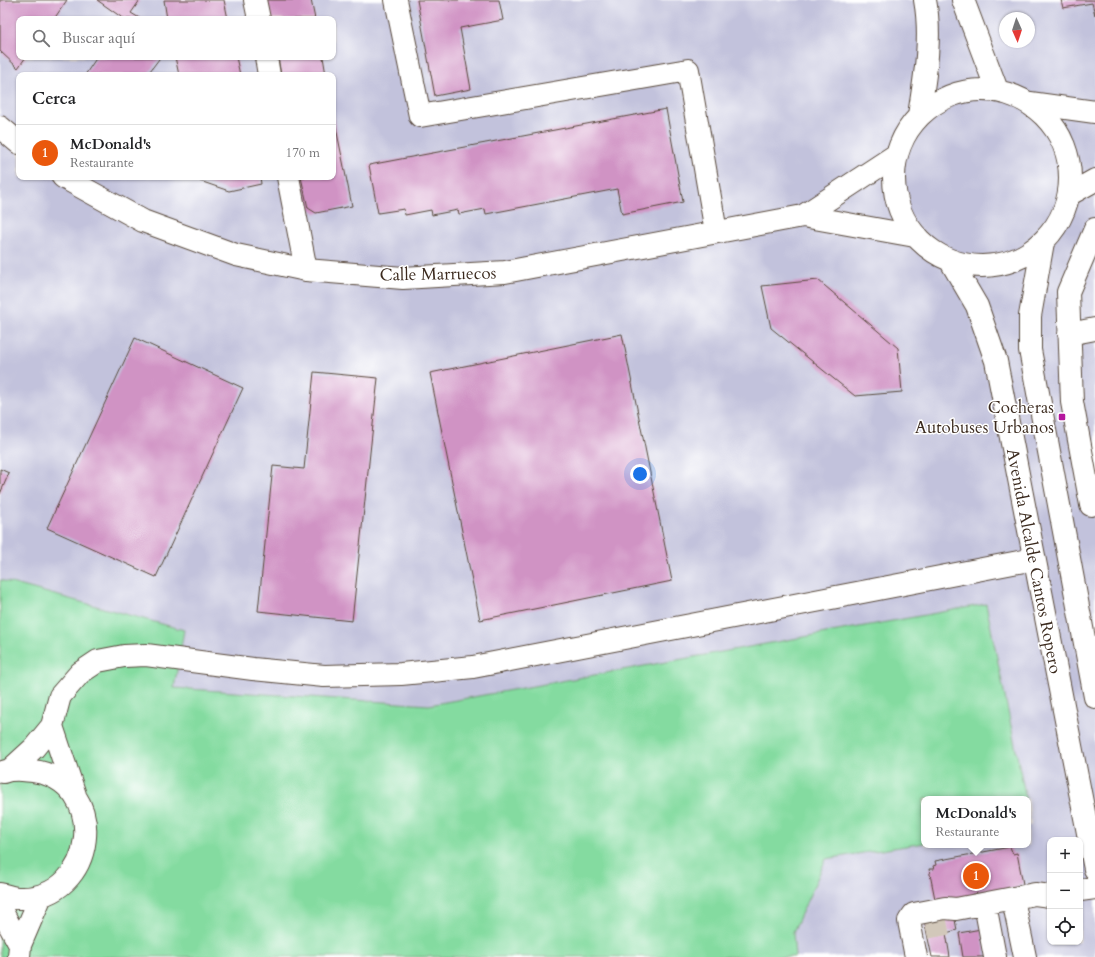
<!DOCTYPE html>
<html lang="es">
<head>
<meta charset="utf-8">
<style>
	:root { --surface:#fff; --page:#f2f2f2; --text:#202124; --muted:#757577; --line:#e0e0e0; --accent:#ea580c }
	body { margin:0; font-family:Cardo,serif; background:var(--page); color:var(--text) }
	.controls { position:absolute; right:12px; bottom:12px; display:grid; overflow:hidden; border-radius:8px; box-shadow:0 1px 3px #0004 }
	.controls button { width:36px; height:36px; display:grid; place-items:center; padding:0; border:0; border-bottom:1px solid var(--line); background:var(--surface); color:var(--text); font:20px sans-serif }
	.compass { position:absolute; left:999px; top:12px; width:36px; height:36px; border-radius:50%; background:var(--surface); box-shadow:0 1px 3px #0004; rotate:177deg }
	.you { position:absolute; left:640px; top:474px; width:14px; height:14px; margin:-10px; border:3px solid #fff; border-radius:50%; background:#1a73e8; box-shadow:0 0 0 6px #1a73e833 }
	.badge { display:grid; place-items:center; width:26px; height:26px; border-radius:50%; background:var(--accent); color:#fff; font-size:13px; font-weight:700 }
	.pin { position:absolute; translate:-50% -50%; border:2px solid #fff; box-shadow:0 1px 4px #0006 }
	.popup { position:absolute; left:921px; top:796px; width:110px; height:52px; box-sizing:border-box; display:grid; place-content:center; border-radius:8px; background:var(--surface); filter:drop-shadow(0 1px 3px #0005); font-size:13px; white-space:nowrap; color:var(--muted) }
	.popup b { font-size:15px; color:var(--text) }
	.popup::after { content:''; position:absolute; left:50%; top:100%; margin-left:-8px; border:8px solid transparent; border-top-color:var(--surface) }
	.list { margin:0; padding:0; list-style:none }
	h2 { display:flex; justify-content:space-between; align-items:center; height:52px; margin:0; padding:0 16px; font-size:17px }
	h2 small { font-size:13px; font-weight:400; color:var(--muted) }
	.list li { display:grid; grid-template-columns:26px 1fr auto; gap:12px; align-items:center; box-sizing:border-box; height:56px; padding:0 16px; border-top:1px solid var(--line) }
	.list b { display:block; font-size:15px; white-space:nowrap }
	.list p { margin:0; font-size:13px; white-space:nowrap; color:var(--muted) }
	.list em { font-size:13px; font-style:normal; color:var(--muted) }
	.icon { flex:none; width:22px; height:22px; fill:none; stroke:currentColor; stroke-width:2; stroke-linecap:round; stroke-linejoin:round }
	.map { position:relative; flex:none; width:1095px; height:957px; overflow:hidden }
	.search { position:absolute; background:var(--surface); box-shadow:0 1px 3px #0004; left:16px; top:16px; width:320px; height:44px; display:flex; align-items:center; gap:10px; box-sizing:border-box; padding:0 14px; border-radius:8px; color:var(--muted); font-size:15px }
	.panel { position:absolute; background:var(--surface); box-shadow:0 1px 3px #0004; left:16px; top:72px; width:320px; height:108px; border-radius:8px }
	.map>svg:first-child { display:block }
	.industrial { fill:#c2c2dc; fill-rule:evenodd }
	.green { fill:#84dba0; stroke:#60825f }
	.building { fill:#d093c4 }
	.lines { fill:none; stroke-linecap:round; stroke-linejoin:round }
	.minor-tunnel { stroke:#d2c8ba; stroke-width:22; stroke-dasharray:22 11; stroke-linecap:butt }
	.minor-casing { stroke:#57483b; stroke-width:24 }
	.major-casing { stroke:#57483b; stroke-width:24 }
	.minor { stroke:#fff; stroke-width:22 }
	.major { stroke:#fff; stroke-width:22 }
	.poi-dot { fill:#b5179e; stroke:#fff; stroke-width:1.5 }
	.labels { text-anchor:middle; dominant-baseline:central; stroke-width:3; stroke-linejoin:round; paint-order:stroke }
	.street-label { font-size:17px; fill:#3b2a1e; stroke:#fff }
	.poi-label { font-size:17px; fill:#3b2a1e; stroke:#fff; text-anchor:end }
</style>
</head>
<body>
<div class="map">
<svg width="1095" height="957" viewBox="0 0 1095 957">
	<rect width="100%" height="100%" fill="#fff"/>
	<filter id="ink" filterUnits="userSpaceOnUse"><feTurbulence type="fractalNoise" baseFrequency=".025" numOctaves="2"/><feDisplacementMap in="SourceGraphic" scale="8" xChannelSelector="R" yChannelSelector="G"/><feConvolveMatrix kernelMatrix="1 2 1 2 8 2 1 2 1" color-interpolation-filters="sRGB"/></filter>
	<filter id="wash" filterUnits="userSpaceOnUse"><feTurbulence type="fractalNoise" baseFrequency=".012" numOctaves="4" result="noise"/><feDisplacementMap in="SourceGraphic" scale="16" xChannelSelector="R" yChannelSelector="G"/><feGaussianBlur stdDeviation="0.9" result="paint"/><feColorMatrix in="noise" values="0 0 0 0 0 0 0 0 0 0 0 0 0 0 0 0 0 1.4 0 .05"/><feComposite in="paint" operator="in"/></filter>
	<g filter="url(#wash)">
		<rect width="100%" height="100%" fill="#f8f0e1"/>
		<!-- industrial -->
		<path class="industrial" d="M0,0H1095V957H795L793,932L825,859L924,843V845H1028V826L1031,825L1028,799H1026L986,604L429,705L174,688L184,630L0,580ZM1005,18H1029V42H1005ZM19,19H333V57H19ZM19,75H333V177H19ZM1050,840H1080V942H1050Z"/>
		<!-- green -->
		<path class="green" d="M0,580L184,630L174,688L429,705L986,604L1026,799H924V843L826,859L793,932L795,957H0Z"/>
		<g id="blocks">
			<!-- building -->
			<path class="building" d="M0,0H67L54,19H19V57H26L18,68L0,51Z
				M97,0H140L131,13L141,19H124Z
				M164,0H224L228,19H167Z
				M266,0H311L315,19H270Z
				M417,0H499L503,20L460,28L471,89L435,96Z
				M1061,0H1095V15L1092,3L1063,8Z
				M97,57H159V59L147,75H85Z
				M175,57H236L240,75H179Z
				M278,57H323L326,75H281Z
				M666,109L683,202L622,214L617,189L486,214L485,209L459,214L458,210L432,215L431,210L405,215L404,209L378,213L369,165Z
				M333,113L352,206L316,213L308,208L301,177H333Z
				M199,177H260L261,184L229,191L200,181Z
				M818,280L898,348L902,392L855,396L771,328L762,286Z
				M622,334L672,581L480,620L430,373Z
				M135,338L243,388L156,577L47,528Z
				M314,372L378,378L352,621L258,611L273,466L304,469Z
				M0,469L9,473L0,494Z
				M1010,847L1013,854L1017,853L1023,884L1018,885L1019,887L944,906L935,899L929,869H934L933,866L936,865L935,861Z
				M954,915L957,930L946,933L950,957H932L924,920Z
				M981,929L986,957H963L959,933Z"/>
		</g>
	</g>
	<g filter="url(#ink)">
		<use href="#blocks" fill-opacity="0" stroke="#57483b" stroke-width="1"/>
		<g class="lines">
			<!-- minor-tunnel -->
			<path class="minor-tunnel" d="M926,928L956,922"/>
			<!-- minor casing -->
			<g class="minor-casing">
				<path id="minor" d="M255,0L259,19
					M396,0L420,116L688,70L716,232
					M266,57L269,75
					M1030,103L1095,112
					M0,127L19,143
					M63,177L143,221L236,255L306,270L403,278L505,272L803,216L915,236
					M288,177L306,270
					M1070,194L1095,180
					M803,216L896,155
					M1069,334L1095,329
					M1091,505L1072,402L1068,292L1095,229
					M52,726L75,795
					M11,769L34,748L52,726L60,696L80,673L98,661L124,656L146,655L253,669L324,676L401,674L473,667L1034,559
					M1080,890L1095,888
					M0,894C6,895 12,898 18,898C98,902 111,781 33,771C22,770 13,768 3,772
					M0,908L20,945
					M1015,909L1025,957
					M987,915L995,957
					M19,957L20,945L41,896
					M916,957L909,921L914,914L945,908L956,909L1035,894L1050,896"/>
			</g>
			<!-- major casing -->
			<g class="major-casing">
				<path id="major" d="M963,0L997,90
					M894 178a88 88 0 1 1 176 0a88 88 0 1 1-176 0Z
					M919,115C925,77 932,38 925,0
					M1043,242L1030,316V350L1095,697
					M950,260L977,306L996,361L1095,869"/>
			</g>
			<!-- minor -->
			<use href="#minor" class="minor"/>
			<!-- major -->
			<use href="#major" class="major"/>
		</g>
	</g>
	<!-- markers -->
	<rect class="poi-dot" x="1058" y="413" width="8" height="8" rx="2"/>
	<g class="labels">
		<!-- street labels -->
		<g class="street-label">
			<text transform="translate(438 274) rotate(-1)">Calle Marruecos</text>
			<text transform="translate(1034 561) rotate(79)">Avenida Alcalde Cantos Ropero</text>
		</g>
		<!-- poi labels -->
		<g class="poi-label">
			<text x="1054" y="407">Cocheras<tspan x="1054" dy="20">Autobuses Urbanos</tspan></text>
		</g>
	</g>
</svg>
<div class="controls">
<button>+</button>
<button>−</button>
<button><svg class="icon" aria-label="locate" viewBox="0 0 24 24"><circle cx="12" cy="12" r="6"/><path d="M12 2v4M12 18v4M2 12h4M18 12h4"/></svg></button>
</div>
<svg class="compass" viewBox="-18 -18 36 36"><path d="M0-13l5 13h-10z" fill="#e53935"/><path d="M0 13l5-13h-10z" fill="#757577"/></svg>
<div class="you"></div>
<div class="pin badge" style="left:976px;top:876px">1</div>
<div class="popup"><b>McDonald's</b>Restaurante</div>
<div class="search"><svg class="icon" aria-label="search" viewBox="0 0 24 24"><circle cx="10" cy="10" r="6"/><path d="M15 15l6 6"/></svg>Buscar aquí</div>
<section class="panel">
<h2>Cerca<small></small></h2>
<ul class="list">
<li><span class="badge">1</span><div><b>McDonald's</b><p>Restaurante</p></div><em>170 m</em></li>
</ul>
</section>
</div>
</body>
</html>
